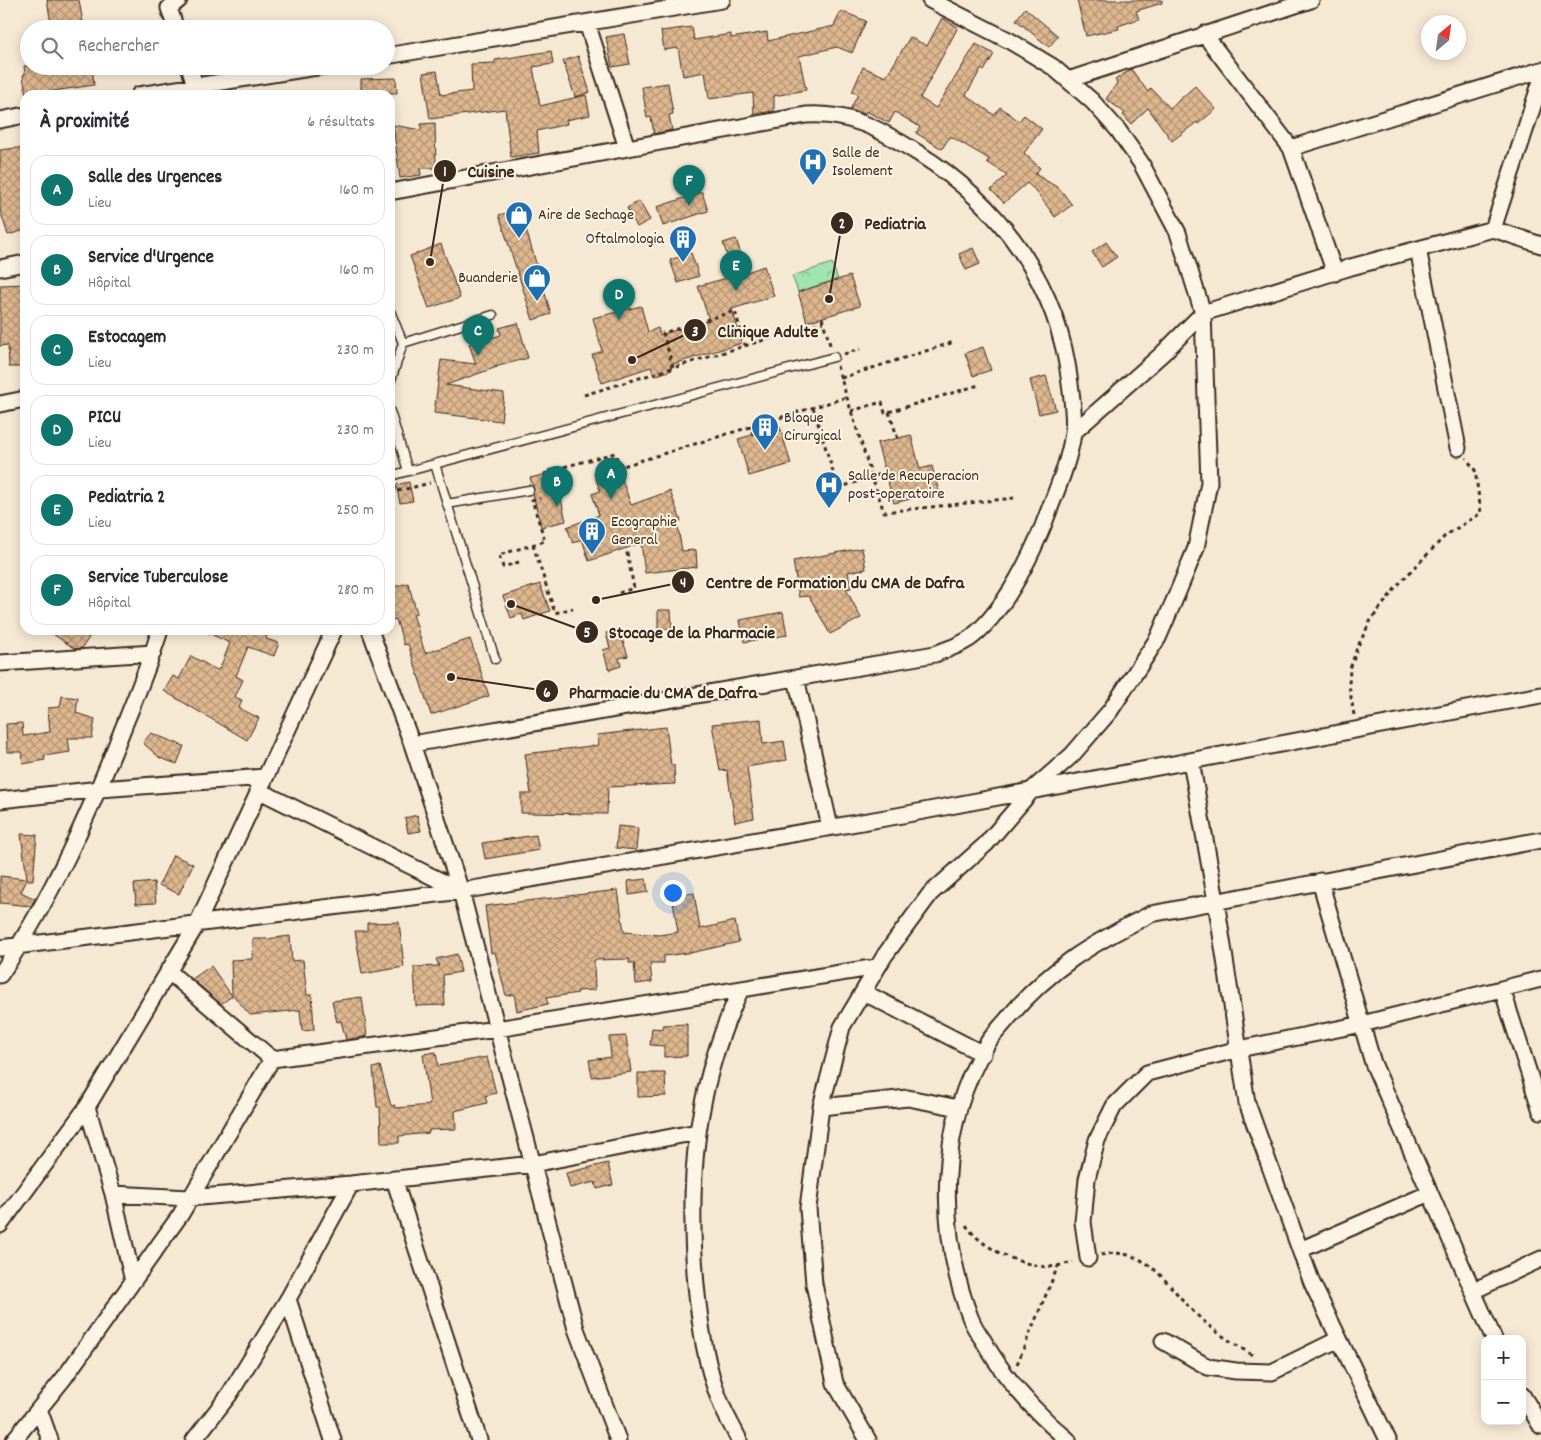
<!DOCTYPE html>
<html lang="fr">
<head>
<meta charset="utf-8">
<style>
	:root { --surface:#fff; --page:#f2f2f3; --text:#2b2b33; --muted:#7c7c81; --line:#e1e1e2; --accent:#0f766e }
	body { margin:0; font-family:Dekko,sans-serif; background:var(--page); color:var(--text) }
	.controls { position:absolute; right:15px; bottom:15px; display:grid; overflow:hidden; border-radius:10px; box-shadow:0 2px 12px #0003 }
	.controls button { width:45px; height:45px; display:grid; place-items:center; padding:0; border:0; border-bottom:1px solid var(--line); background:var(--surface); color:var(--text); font:25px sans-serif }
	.compass { position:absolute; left:1421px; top:15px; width:45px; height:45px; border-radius:50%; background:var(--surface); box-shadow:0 2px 12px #0003; rotate:29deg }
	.you { position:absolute; left:672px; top:892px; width:18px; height:18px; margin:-12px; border:4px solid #fff; border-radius:50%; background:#1a73e8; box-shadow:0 0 0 8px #1a73e833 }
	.badge { display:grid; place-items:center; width:32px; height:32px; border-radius:50%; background:var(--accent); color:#fff; font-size:16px; font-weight:700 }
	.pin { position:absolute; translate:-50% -41px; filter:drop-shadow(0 1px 2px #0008) }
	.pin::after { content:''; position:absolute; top:26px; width:18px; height:15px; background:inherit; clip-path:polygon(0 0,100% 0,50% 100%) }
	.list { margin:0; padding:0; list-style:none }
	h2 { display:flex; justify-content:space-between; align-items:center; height:65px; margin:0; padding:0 20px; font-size:21px }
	h2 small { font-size:16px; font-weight:400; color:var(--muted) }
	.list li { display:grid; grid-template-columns:32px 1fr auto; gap:15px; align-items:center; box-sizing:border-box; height:70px; margin:0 10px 10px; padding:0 10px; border:1px solid var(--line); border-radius:15px }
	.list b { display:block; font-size:19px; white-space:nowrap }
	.list p { margin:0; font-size:16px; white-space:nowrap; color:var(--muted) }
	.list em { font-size:16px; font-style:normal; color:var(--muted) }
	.icon { flex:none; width:28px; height:28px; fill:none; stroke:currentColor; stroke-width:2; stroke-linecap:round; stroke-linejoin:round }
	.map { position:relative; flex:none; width:1541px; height:1440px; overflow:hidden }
	.search { position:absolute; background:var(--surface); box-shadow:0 2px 12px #0003; left:20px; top:20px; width:375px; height:55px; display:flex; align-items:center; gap:12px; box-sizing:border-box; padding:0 18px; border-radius:28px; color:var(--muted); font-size:19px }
	.panel { position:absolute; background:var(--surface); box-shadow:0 2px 12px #0003; left:20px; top:90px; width:375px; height:545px; border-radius:15px }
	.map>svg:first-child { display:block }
	.park { fill:url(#park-crowns); stroke:#6e8766 }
	.building { fill:url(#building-cross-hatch); stroke:#3b2a1e }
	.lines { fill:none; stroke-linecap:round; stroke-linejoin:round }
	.service-casing { stroke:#3b2a1e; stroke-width:11 }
	.minor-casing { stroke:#3b2a1e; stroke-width:19 }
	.path { stroke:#3b2a1e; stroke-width:3; stroke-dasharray:4 4; stroke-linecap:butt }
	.service { stroke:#fcf5e5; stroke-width:8 }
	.minor { stroke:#fcf5e5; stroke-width:15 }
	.labels { text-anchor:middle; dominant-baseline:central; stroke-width:4; stroke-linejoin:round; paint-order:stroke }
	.poi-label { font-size:16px; fill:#3b2a1e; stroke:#fcf5e5; text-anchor:start }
	.leader { fill:none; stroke:#3b2a1e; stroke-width:2 }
	.callout-dot { fill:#3b2a1e; stroke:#fcf5e5; stroke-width:2 }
	.mark-label { font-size:15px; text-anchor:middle; font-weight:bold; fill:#fff }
	.callout-label { font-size:18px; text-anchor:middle; font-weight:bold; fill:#3b2a1e; stroke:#fcf5e5; stroke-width:4; stroke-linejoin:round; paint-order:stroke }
</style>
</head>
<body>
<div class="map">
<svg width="1541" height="1440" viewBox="0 0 1541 1440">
	<defs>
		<pattern id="park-crowns" width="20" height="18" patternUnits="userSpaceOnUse" patternTransform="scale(1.25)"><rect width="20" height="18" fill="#a0e4af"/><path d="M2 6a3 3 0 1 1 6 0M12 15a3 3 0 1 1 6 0" fill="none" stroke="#8bc496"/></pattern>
		<pattern id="building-cross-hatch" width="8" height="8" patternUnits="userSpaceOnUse" patternTransform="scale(1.25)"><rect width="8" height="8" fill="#deb78f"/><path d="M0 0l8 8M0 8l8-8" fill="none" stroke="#b59574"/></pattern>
	</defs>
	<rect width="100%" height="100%" fill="#f6e9d4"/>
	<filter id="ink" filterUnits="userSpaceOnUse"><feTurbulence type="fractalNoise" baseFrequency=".02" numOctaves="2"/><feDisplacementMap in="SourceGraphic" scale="10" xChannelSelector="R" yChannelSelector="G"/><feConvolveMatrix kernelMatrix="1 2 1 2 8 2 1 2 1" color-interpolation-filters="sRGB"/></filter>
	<g filter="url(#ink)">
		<!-- park -->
		<path class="park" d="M832,263L838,279L798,292L792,276Z"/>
		<!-- building -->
		<path class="building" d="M47,0H79L84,29H52Z
			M1077,0H1162V3L1136,11L1139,19L1118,26L1119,29L1086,36Z
			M1025,8L1058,36L1049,47L1016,20Z
			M841,11L866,21L852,53L837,47L799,56L806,90L774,96V111L754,114L753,93L709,99L705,72L683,76L678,48L664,50L661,31L692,27L694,40L731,34V38L767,32L768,41L834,26Z
			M942,18L958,27L920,98L936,108L976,44L994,54L984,71L981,69L966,95L994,115L1000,107L1019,121L1024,115L1042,129L1024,153L1040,168L1035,174L1060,189L1072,205L1055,217L1036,191L1027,183L1004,203L991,190L1007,175L987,162L989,159L950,136L942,149L916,133L920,127L895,112L889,123L866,111L865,114L850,110L858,94L852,92L863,67L886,77L910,37L927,46Z
			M624,34L630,64L612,67L606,37Z
			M551,51L553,64L533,67L540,106L586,95L590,115L566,120L567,124L537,131L539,153L511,157L505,109L430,119L423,73L437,71L441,95L472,91L471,64L495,63V60Z
			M578,56L590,92L575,97L563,61Z
			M24,66H92L94,85L26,95L23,75L25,74Z
			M1131,69L1148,92L1151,88L1170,108L1195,86L1216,109L1198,124L1197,122L1172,141L1148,108L1131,124L1123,115L1125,113L1106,99L1117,83L1115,80Z
			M396,78L397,93L361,92V79Z
			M668,83L673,114L669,115L672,130L654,134L651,117L647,118L642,87Z
			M435,123L436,168H420L421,175L400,178L393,125L421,130V124Z
			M25,147V230L8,235L0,210V150Z
			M702,192L708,211L663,226L657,207Z
			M639,201L650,220L637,227L627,208Z
			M520,209L551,314L533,320L499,215Z
			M736,239L747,272L764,266L774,296L732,309L742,343L670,365L672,370L654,376L651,367L602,383L592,355L602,351L593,318L641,306L648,332L658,328L660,335L709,320L698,286L734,276L723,243Z
			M1106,242L1117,257L1102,267L1092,252Z
			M441,244L460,298L429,308L410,256Z
			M973,248L980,264L966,270L959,254Z
			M691,253L699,276L678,283L670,260Z
			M850,276L860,306L807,322L798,292Z
			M25,284V367H9L8,345L0,346V285Z
			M518,323L528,358L495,367H497L446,385L504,393L501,421L434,413L441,360L476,364L469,344L501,335L499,328Z
			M983,347L991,370L973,376L965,353Z
			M1046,376L1056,410L1039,414L1030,380Z
			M780,427L791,464L749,476L738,439Z
			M911,435L920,469L932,466L939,492L894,503L877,443Z
			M614,456L631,505L670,491L681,521L677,522L682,551L696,550L697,567L645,573L641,543L589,561L582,539L573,543L567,527L599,515L592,494L600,491L594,473L600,470L598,462Z
			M555,472L566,521L541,527L533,494L534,489L530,478Z
			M409,482L413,501L400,503L396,485Z
			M862,548L866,569L848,572L851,588L846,589L861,618L830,634L809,596L799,597L793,561Z
			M408,583L417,613L413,614L425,653L470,639L489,696L431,715L408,644L404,645L396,619L392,620L390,613V588Z
			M540,584L550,611L524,620L522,614L511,618L503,596Z
			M658,610H671L672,629H658Z
			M783,612L787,635L744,642L740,620Z
			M619,629L628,656L619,658L621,666L609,670L603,650L610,648L606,633Z
			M47,630H82L90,636L82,648L75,649Z
			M202,630H269L266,639L279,643L274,656L248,647L236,676L243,680L235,697L242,700L239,708L259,718L247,740L164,691L173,676L179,679L191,656L217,670L220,668L230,643Z
			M62,696L78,698L76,713L95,719L92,738H68L70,752L44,756L45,760L23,764L22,752H7L6,724L22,723L23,736L50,732L48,708L60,707Z
			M761,719L763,744L784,741L787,760L747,767L754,818L735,822L727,770L720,771L712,724Z
			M666,727L671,765H674L675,784L608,787L607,814L521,813V794H531L525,754L599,745L597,735Z
			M151,733L184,746L177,764L160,758L143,743Z
			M417,815L421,831L408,833L405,818Z
			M618,826L638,828L636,850L616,848Z
			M21,834L37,835L33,880H27L21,892L35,899L31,906L0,903V876L27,879Z
			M536,835L539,850L485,859L482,843Z
			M173,855L193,864L179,894L159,885Z
			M646,879L648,892L629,895L628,881Z
			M154,882L156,903L136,904L134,884Z
			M618,890L624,932L659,935L678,932L672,896L694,893L700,929L735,921L739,942L695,952L664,956V963H650L652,982L636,984L634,963H629V959L594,960L595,990L577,991L578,993L546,998L548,1004L517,1011L514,994L506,996L495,952L491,953L485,906Z
			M399,922L404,967L362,974L355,931H367V923Z
			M290,936L292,961L303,960L307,995H312L314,1030L302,1031L300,1010L250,1015L232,994L231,960L252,959L253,939H266Z
			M457,954L461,972L443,975L445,1005L416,1006L414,967L439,966L436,959Z
			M211,966L232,996L221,1004L192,979Z
			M362,997L367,1036L346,1040L341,1021L337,1022L332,1001Z
			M687,1024V1056L664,1057V1046L650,1045L652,1028L663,1029V1025Z
			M626,1036L631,1072L592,1077L589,1060L611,1057L609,1037Z
			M436,1052L438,1066L487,1057L496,1093L485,1096L487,1103L455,1111L456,1129L429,1130V1133L399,1136V1143H381L380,1107H377L373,1068L380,1066L391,1106L395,1105V1108L430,1105L423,1054Z
			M638,1073H665L666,1096L638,1097Z
			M608,1163L613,1185L597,1189L595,1182L570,1188L566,1173Z"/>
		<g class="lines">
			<!-- service casing -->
			<g class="service-casing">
				<path id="service" d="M390,311L403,343
					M390,383L403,343L493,315
					M390,411L408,471
					M435,464L495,659
					M390,476L834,357
					M447,504L529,490"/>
			</g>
			<!-- minor casing -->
			<g class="minor-casing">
				<path id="minor" d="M587,23L627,148
					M176,29L169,8L179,0
					M1204,34L1291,148L1335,273
					M386,56L722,0
					M189,66L195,85
					M1068,80L1311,0
					M139,95L323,66
					M0,120L25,115
					M1291,148L1541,70
					M390,192L806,115C851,112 881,130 918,153C1001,205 1059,285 1070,384C1072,399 1075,417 1073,433C1069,464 1054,496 1043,526C1027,565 1005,609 973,636C963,645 947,649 935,654L412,744
					M1493,229L1541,81
					M1418,249L1458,448
					M0,268L25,263
					M0,404L25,399
					M1074,432L1162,354L1203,313L1351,267L1493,229L1541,245
					M370,630L412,744L461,891L576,1329L618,1440
					M0,663L153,653
					M796,678L830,827
					M1191,761L1216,901L1247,1103L1312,1283L1388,1440
					M258,790L461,891
					M0,800L100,789L264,777
					M1320,881L1373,1063L1494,1339
					M0,948L461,891L897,816L1541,695
					M168,971L272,1059L497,1029L877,967
					M0,975C52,898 90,812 124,726C137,694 150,663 160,630
					M1502,989L1541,1111
					M863,992L983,1054
					M87,1107L113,1194L133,1281
					M821,1107L908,1098L959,1108
					M394,1179L479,1440
					M113,1194L189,1198L351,1184L533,1164L697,1132
					M0,1225L87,1107L197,924L334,630
					M1300,1250L1430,1193
					M1088,1258L1083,1222L1087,1179L1097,1140L1114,1106L1147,1073L1239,1049L1362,1024L1541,979
					M1473,1291L1541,1259
					M288,1299L333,1440
					M1163,1341L1208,1367L1236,1371L1272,1372L1339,1339
					M1522,1395L1541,1426
					M39,1409L50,1440
					M14,1440L64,1378L181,1214L272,1059
					M194,1440L229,1395L288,1299L351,1184
					M739,1440C734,1429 727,1418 722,1406C706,1369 700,1325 696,1285C687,1180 695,1085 741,989
					M868,1440L835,1383L814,1284L808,1208L821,1107L842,1027L885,955L930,894L986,844L1032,790L1072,755L1110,711L1158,638L1177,594L1196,548L1209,483L1203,313L1178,233L1141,163L1118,130L1092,101L1053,67L1010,41L930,0
					M1068,1440C1033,1411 1005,1379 983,1340C978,1333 973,1325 970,1317C937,1230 938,1124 987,1044C993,1034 1002,1026 1009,1017C1051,967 1093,943 1151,914L1541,840"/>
			</g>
			<!-- path -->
			<path class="path" d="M822,318L831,348
				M844,354L860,349
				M837,366L872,477L885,473L884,467
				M673,367L663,333L735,311L745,345
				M841,378L954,342
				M584,395L823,322
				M813,407L839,491
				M851,411L882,402L885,413L979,385
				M889,412L898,439
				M753,435L750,427L847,397
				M546,476L545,472L615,453L620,467L750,427
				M838,488L872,477L884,512L1014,498
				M390,493L430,483
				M533,545L555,613L573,608
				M519,562L503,567L499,555L545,541L532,500L540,498
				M619,593L634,588L626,548
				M1354,715L1349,685L1350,669L1357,648L1371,620L1397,586L1445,536L1481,513L1475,470L1466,458
				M966,1225C982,1249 1018,1264 1047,1267C1055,1267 1065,1264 1073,1262
				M1101,1255C1149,1244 1168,1289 1198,1316C1215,1332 1234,1344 1254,1356
				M1017,1364L1058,1266"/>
			<!-- service -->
			<use href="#service" class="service"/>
			<!-- minor -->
			<use href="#minor" class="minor"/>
		</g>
	</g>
	<!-- icons -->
	<defs>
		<g id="hospital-pin" transform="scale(1.4375)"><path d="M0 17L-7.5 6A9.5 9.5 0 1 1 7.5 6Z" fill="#1f6fb2" stroke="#fcf5e5"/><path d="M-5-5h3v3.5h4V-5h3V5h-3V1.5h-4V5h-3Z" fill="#fff"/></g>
		<g id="shop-pin" transform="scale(1.4375)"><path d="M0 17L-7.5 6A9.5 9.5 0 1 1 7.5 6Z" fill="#1f6fb2" stroke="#fcf5e5"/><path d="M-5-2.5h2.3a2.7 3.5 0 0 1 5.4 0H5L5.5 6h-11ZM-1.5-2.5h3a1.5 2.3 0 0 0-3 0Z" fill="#fff"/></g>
		<g id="building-pin" transform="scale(1.4375)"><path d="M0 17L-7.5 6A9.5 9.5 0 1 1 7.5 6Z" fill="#1f6fb2" stroke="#fcf5e5"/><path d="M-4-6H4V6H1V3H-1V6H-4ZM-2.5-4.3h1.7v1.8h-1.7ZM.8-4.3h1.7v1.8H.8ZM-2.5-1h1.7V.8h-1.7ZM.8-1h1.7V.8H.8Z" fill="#fff"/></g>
	</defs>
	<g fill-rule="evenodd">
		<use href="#hospital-pin" x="813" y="162"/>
		<use href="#shop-pin" x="519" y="215"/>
		<use href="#building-pin" x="683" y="239"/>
		<use href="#shop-pin" x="537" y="278"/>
		<use href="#building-pin" x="765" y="427"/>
		<use href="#hospital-pin" x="829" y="485"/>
		<use href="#building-pin" x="592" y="531"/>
	</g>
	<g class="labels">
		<!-- poi labels -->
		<g class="poi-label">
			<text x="832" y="153">Salle de<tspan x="832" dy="18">Isolement</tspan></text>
			<text x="538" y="215">Aire de Sechage</text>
			<text x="664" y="239" text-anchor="end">Oftalmologia</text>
			<text x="518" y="278" text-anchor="end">Buanderie</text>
			<text x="784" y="418">Bloque<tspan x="784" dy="18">Cirurgical</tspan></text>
			<text x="848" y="476">Salle de Recuperacion<tspan x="848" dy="18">post-operatoire</tspan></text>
			<text x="611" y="522">Ecographie<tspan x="611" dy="18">General</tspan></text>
		</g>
	</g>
	<!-- callouts -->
	<path class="leader" d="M430 262L445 171M829 299L842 223M632 360L695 330M596 600L683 582M511 604L587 632M451 677L547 691"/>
	<g class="callout-dot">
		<circle cx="430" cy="262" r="5"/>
		<circle cx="829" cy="299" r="5"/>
		<circle cx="632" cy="360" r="5"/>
		<circle cx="596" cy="600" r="5"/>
		<circle cx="511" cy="604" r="5"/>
		<circle cx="451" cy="677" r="5"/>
		<circle cx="445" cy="171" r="12"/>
		<circle cx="842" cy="223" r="12"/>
		<circle cx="695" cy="330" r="12"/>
		<circle cx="683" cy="582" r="12"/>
		<circle cx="587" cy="632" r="12"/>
		<circle cx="547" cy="691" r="12"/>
	</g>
	<g class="mark-label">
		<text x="445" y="176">1</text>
		<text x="842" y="228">2</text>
		<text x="695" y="336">3</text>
		<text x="683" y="587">4</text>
		<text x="587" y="637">5</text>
		<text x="547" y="697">6</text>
	</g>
	<g class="callout-label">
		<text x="491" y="177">Cuisine</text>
		<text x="895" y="229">Pediatria</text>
		<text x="768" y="337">Clinique Adulte</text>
		<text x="835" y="588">Centre de Formation du CMA de Dafra</text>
		<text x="692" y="638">Stocage de la Pharmacie</text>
		<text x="663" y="698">Pharmacie du CMA de Dafra</text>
	</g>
</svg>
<div class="controls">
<button>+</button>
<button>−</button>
</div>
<svg class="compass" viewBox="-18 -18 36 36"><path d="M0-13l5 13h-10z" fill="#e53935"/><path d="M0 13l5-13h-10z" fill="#7c7c81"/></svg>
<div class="you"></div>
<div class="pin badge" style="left:611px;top:499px">A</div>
<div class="pin badge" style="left:557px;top:507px">B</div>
<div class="pin badge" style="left:478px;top:356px">C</div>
<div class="pin badge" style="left:619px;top:320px">D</div>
<div class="pin badge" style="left:736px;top:291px">E</div>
<div class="pin badge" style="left:689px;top:206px">F</div>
<div class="search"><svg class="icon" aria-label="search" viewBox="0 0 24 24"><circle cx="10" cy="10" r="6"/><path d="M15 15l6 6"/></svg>Rechercher</div>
<section class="panel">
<h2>À proximité<small>6 résultats</small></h2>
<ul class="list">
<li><span class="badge">A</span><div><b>Salle des Urgences</b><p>Lieu</p></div><em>160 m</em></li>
<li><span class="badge">B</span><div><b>Service d'Urgence</b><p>Hôpital</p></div><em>160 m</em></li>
<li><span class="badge">C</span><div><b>Estocagem</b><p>Lieu</p></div><em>230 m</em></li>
<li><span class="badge">D</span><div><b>PICU</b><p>Lieu</p></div><em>230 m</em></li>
<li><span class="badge">E</span><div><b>Pediatria 2</b><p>Lieu</p></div><em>250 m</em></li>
<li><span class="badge">F</span><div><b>Service Tuberculose</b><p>Hôpital</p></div><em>280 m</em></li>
</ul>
</section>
</div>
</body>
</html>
